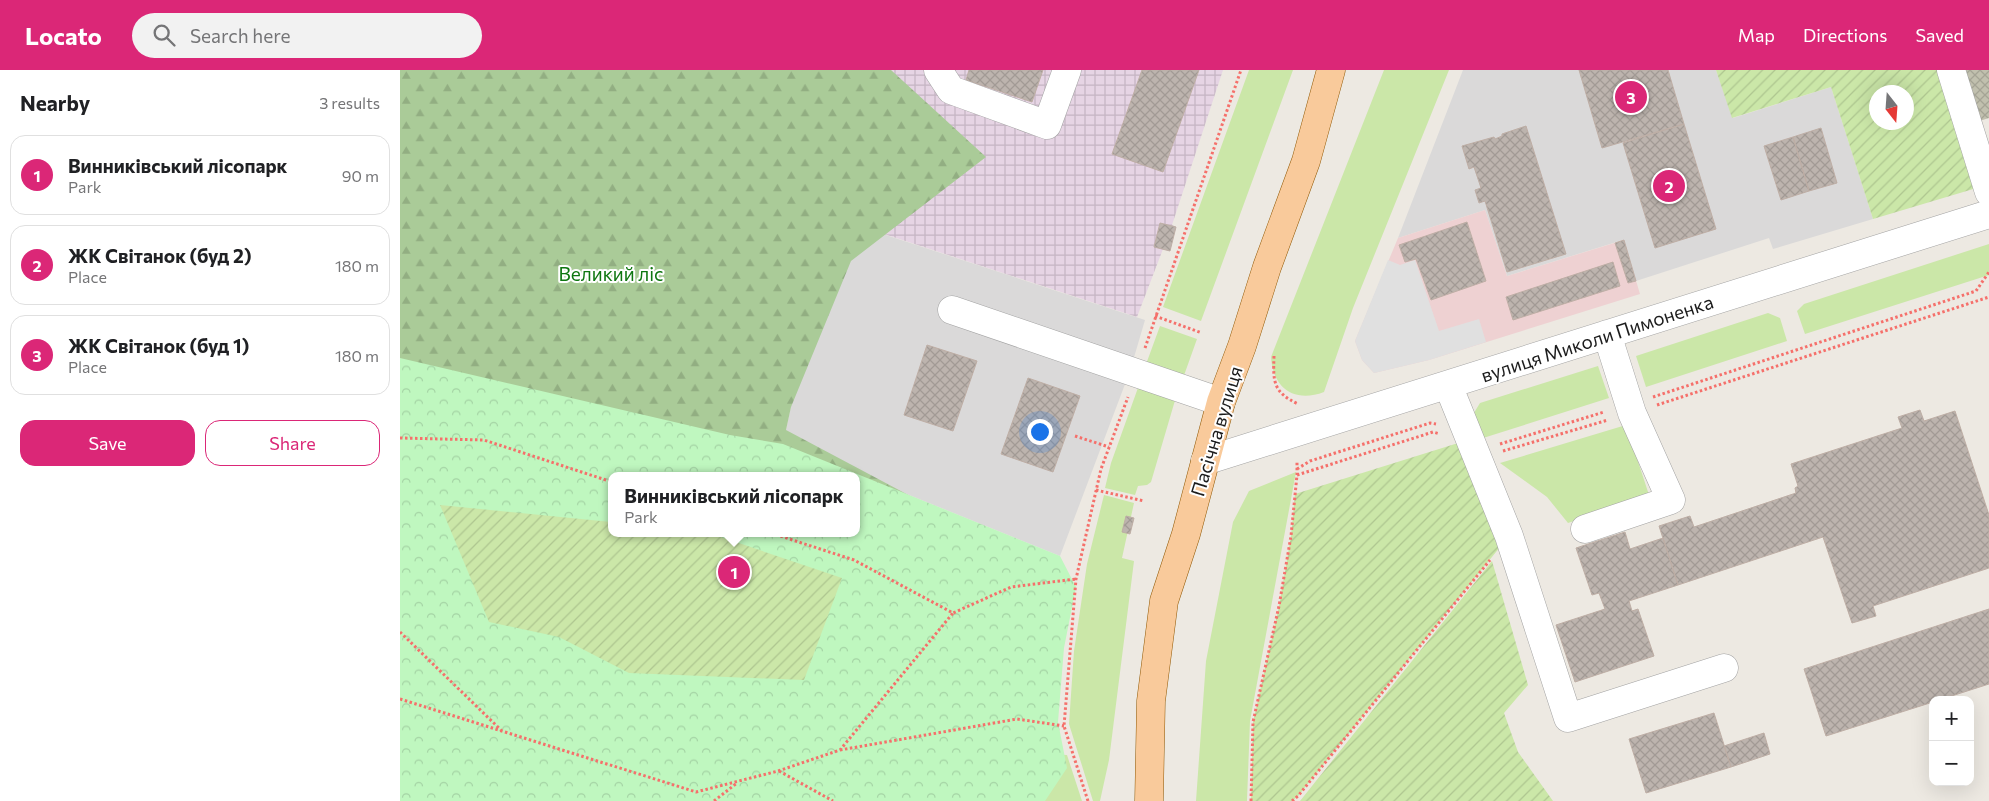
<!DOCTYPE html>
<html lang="en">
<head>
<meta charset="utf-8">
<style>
	:root { --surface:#fff; --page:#f2f2f2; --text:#202124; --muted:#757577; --line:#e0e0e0; --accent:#db2777 }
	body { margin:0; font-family:Commissioner,sans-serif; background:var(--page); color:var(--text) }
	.controls { position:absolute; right:15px; bottom:15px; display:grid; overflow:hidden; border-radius:10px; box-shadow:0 5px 20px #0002 }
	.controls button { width:45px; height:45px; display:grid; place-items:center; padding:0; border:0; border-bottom:1px solid var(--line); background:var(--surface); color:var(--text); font:25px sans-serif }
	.compass { position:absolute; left:1469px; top:15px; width:45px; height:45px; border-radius:50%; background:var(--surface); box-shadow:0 5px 20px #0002; rotate:163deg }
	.you { position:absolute; left:639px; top:361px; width:18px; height:18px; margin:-12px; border:4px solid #fff; border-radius:50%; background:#1a73e8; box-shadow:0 0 0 8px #1a73e833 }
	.badge { display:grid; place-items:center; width:32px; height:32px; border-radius:50%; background:var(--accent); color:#fff; font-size:16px; font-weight:700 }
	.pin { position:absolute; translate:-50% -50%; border:2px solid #fff; box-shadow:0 1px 5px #0006 }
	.popup { position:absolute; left:208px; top:402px; width:252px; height:65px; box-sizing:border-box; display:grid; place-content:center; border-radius:10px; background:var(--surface); filter:drop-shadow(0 1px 4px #0005); font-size:16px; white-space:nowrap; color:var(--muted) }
	.popup b { font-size:19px; color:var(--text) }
	.popup::after { content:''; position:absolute; left:50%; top:100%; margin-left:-10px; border:10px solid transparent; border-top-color:var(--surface) }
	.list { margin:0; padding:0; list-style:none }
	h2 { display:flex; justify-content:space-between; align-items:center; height:65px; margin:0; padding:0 20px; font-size:21px }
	h2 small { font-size:16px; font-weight:400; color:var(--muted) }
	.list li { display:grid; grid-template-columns:32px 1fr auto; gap:15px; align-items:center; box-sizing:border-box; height:80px; margin:0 10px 10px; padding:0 10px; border:1px solid var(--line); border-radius:15px }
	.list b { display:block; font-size:19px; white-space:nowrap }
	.list p { margin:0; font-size:16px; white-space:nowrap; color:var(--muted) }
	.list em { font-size:16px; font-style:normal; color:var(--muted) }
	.actions { display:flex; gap:10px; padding:15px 20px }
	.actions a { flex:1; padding:11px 0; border:1px solid var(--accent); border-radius:15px; text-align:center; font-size:18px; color:var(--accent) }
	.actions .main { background:var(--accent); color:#fff }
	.icon { flex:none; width:28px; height:28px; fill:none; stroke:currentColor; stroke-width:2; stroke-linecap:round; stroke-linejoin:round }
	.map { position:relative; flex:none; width:1589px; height:731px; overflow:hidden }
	header { display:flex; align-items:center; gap:30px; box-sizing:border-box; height:70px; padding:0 25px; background:var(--accent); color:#fff }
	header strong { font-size:24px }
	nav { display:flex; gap:28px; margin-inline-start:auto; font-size:18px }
	.search { width:350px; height:45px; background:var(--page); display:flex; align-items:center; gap:12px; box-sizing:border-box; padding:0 18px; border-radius:28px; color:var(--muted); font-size:19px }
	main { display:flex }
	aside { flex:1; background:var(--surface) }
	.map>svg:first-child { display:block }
	.residential { fill:#dad9d9 }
	.commercial { fill:#eed1d2 }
	.industrial { fill:url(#industrial-grid) }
	.construction { fill:url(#construction-cross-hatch) }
	.grass { fill:#cbe7a8 }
	.forest { fill:url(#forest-firs); fill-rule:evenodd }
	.park { fill:url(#park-crowns); fill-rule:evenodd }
	.garden { fill:url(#garden-furrows); fill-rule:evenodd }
	.parking { fill:#e0e0e0 }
	.building { fill:url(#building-cross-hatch); stroke:#beaea5 }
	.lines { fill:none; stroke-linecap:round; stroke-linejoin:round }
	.minor-casing { stroke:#a3a3a3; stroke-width:29 }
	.major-casing { stroke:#905804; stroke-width:29 }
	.path { stroke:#f5706b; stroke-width:3; stroke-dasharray:2.5 2.5; stroke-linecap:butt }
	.minor { stroke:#fff; stroke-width:28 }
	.major { stroke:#f9ca9b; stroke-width:28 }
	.labels { text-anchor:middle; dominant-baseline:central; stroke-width:4; stroke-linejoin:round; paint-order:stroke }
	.park-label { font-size:19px; fill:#0e7610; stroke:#fff }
	.street-label { font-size:19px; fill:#1c1c1c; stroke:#fff }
</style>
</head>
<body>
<header>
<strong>Locato</strong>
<div class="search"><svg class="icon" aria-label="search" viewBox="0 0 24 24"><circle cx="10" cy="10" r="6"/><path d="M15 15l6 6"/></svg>Search here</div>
<nav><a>Map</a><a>Directions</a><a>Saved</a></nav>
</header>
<main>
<aside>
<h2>Nearby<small>3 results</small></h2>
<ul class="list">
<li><span class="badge">1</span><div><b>Винниківський лісопарк</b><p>Park</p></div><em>90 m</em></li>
<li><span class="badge">2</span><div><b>ЖК Світанок (буд 2)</b><p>Place</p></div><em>180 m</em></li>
<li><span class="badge">3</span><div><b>ЖК Світанок (буд 1)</b><p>Place</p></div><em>180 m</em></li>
</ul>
<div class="actions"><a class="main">Save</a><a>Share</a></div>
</aside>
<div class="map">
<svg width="1589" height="731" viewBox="0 0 1589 731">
	<defs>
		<pattern id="industrial-grid" width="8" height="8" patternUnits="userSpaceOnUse" patternTransform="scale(1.25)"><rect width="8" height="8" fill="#e6d4e4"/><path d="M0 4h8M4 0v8" fill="none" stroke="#c5b5c3"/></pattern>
		<pattern id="construction-cross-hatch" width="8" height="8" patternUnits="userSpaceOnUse" patternTransform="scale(1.25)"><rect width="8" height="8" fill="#c1c0ae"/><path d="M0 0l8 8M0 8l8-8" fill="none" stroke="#a5a495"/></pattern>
		<pattern id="forest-firs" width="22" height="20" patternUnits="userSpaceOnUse" patternTransform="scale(1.25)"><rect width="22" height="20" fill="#aacb98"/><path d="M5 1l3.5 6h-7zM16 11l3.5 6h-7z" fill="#92ae82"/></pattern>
		<pattern id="park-crowns" width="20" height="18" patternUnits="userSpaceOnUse" patternTransform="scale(1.25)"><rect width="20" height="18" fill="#bff7bf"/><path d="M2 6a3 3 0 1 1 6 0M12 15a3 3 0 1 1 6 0" fill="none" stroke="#a4d3a4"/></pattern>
		<pattern id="garden-furrows" width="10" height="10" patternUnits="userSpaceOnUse" patternTransform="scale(1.25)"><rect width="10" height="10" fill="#cbe7a8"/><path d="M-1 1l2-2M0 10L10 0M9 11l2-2" fill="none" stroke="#aec690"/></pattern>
		<pattern id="building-cross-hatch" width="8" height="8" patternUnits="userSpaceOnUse" patternTransform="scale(1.25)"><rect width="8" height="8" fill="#bdb4ae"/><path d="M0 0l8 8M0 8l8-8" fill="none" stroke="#a29a95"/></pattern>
	</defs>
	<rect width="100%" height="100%" fill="#ede9e2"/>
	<!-- residential -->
	<path class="residential" d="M1063,0H1316L1333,48L1431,17L1473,149L1373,179L1369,168L1236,211L1223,170L1107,206L1085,140L998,168Z
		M431,147L745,250L730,301L660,486L383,374Z"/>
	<!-- commercial -->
	<path class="commercial" d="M1085,140L1107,206L1224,170L1240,224L1029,290L974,303L962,290L955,271L998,168Z"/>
	<!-- industrial -->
	<path class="industrial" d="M389,0H823L772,155L776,157L770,181L763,179L737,247L353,121Z"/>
	<!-- construction -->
	<path class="construction" d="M1558,0H1589V48L1573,53Z"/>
	<!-- grass -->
	<path class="grass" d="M849,0H893L801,251L763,237Z
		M984,0H1049L953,238L924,322C895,333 873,319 871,287Z
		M1589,174V205L1405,264L1397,241L1404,234Z
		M1368,243L1380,248L1387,271L1246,317L1236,286Z
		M760,256L797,269L782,311L745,297Z
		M1198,296L1209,328L1080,369L1072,346L1080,333Z
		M739,315L776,327L751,412L747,415L738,416L735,425L705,418L711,393Z
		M1226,355L1249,425L1168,453L1147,427L1100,393Z
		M896,402L850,651L847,731H796L806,591L833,452L849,421Z
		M704,425L734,433L722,488L734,491L709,690L700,731H693L669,654L674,581L687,494Z
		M641,684L667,685L682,731H644Z"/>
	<!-- forest -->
	<path class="forest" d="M0,0H491L586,87L451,191L391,337L386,360L642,496L0,731ZM212,406H456V463L89,552L212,452Z"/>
	<!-- park -->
	<path class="park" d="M0,288L330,365L383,374L660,486L676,517L664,578L658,652L667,698L645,731H0ZM212,406H456V463H212Z"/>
	<!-- garden -->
	<path class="garden" d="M1316,0H1544L1580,117L1473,149L1431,17L1332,48ZM1476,22H1506V52H1476Z
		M1071,369L1109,466L898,726L892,731H851L853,652L879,536L891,466L895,424Z
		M40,435L211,452L212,463H309L442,508L404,610L229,603L159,567L89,552Z
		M1092,491L1128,615L1104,643L1118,682L1153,731H900Z"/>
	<!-- parking -->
	<path class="parking" d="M988,190L1000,195L1015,190L1039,261L1079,249L1086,272L1029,290L974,303L962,290L955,271Z"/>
	<!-- building -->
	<path class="building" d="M569,0H643L632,32L566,10Z
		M742,0H799L763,102L712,84Z
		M1179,0H1268L1284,54L1202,78Z
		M1284,54L1316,159L1255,178L1223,73Z
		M1126,56L1166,184L1107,202L1085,131L1079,133L1075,120L1081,118L1074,97L1069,99L1062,76L1094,67L1095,69L1102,66V64Z
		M1421,58L1437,113L1409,121L1393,67Z
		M1393,67L1409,121L1381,130L1364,76Z
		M1067,152L1086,211L1031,230L1016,189L1005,192L999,175Z
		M760,153L776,157L770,181L754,177Z
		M1224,170L1236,211L1228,213L1215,173Z
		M1213,192L1220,216L1113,250L1106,227Z
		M527,275L577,291L553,361L504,345Z
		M628,308L680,326L653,402L601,384Z
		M1520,340L1524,351L1555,341L1589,445V498L1473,536L1476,546L1452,553L1423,467L1278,515L1259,456L1290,446L1294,457L1396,423L1395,418L1398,416L1391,394L1502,358L1498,347Z
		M726,446L734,448L730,464L722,462Z
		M1225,462L1230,479L1263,468L1278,515L1229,531L1232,541L1238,539L1254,586L1175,612L1156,555L1205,539L1199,523L1192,525L1176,478Z
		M1589,539V614L1539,630H1533V632L1426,666L1404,599Z
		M1314,643L1331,697L1246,723L1229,669Z
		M1364,663L1370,684L1331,697L1324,676Z"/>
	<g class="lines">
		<!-- minor casing -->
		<g class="minor-casing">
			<path id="minor" d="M538,0L551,20L647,55L667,0
				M1551,0L1589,122
				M552,240L821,332
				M1048,315L1109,466L1168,648L1324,598
				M805,391L1589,144
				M1185,459L1271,430L1232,343L1207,264"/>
		</g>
		<!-- major casing -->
		<g class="major-casing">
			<path id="major" d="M749,731L751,631L764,531L786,464L821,332L842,276L867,197L906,91L931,0"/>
		</g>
		<!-- path -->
		<path class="path" d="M755,246L802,263
			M745,278L841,0
			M874,286C873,312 873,322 898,334
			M1253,327L1576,221L1589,202
			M1257,335L1589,227
			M675,366L709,377
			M0,368L84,370L212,412
			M1100,374L1204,342
			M1103,381L1208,350
			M897,399L910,391L1030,353L1036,354
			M897,405L1033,362L1040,364
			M696,420L744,431
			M371,463L454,490L553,543L611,517L676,509
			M0,562L102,661
			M0,629L296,722L378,701L440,680L553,543
			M440,680L617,649L664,656
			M379,701L433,731
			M314,731L337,713
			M688,731L664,656L676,509L701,399L728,327
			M851,731L853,652L879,536L891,466L897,405V392
			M892,731L898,726L1090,490"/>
		<!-- minor -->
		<use href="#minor" class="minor"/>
		<!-- major -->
		<use href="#major" class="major"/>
	</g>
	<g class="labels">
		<!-- park labels -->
		<g class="park-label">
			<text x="211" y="203">Великий ліс</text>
		</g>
		<!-- street labels -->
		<g class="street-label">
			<text transform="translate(1197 268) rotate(-18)">вулиця Миколи Пимоненка</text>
			<text transform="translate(816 361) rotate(-73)">Пасічна вулиця</text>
		</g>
	</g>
</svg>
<div class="controls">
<button>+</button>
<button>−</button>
</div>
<svg class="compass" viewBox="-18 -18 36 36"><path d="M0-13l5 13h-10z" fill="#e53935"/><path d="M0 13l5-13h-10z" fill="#757577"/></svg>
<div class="you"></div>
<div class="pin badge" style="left:334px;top:502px">1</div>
<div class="popup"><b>Винниківський лісопарк</b>Park</div>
<div class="pin badge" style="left:1269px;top:116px">2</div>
<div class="pin badge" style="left:1231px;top:27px">3</div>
</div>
</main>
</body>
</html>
